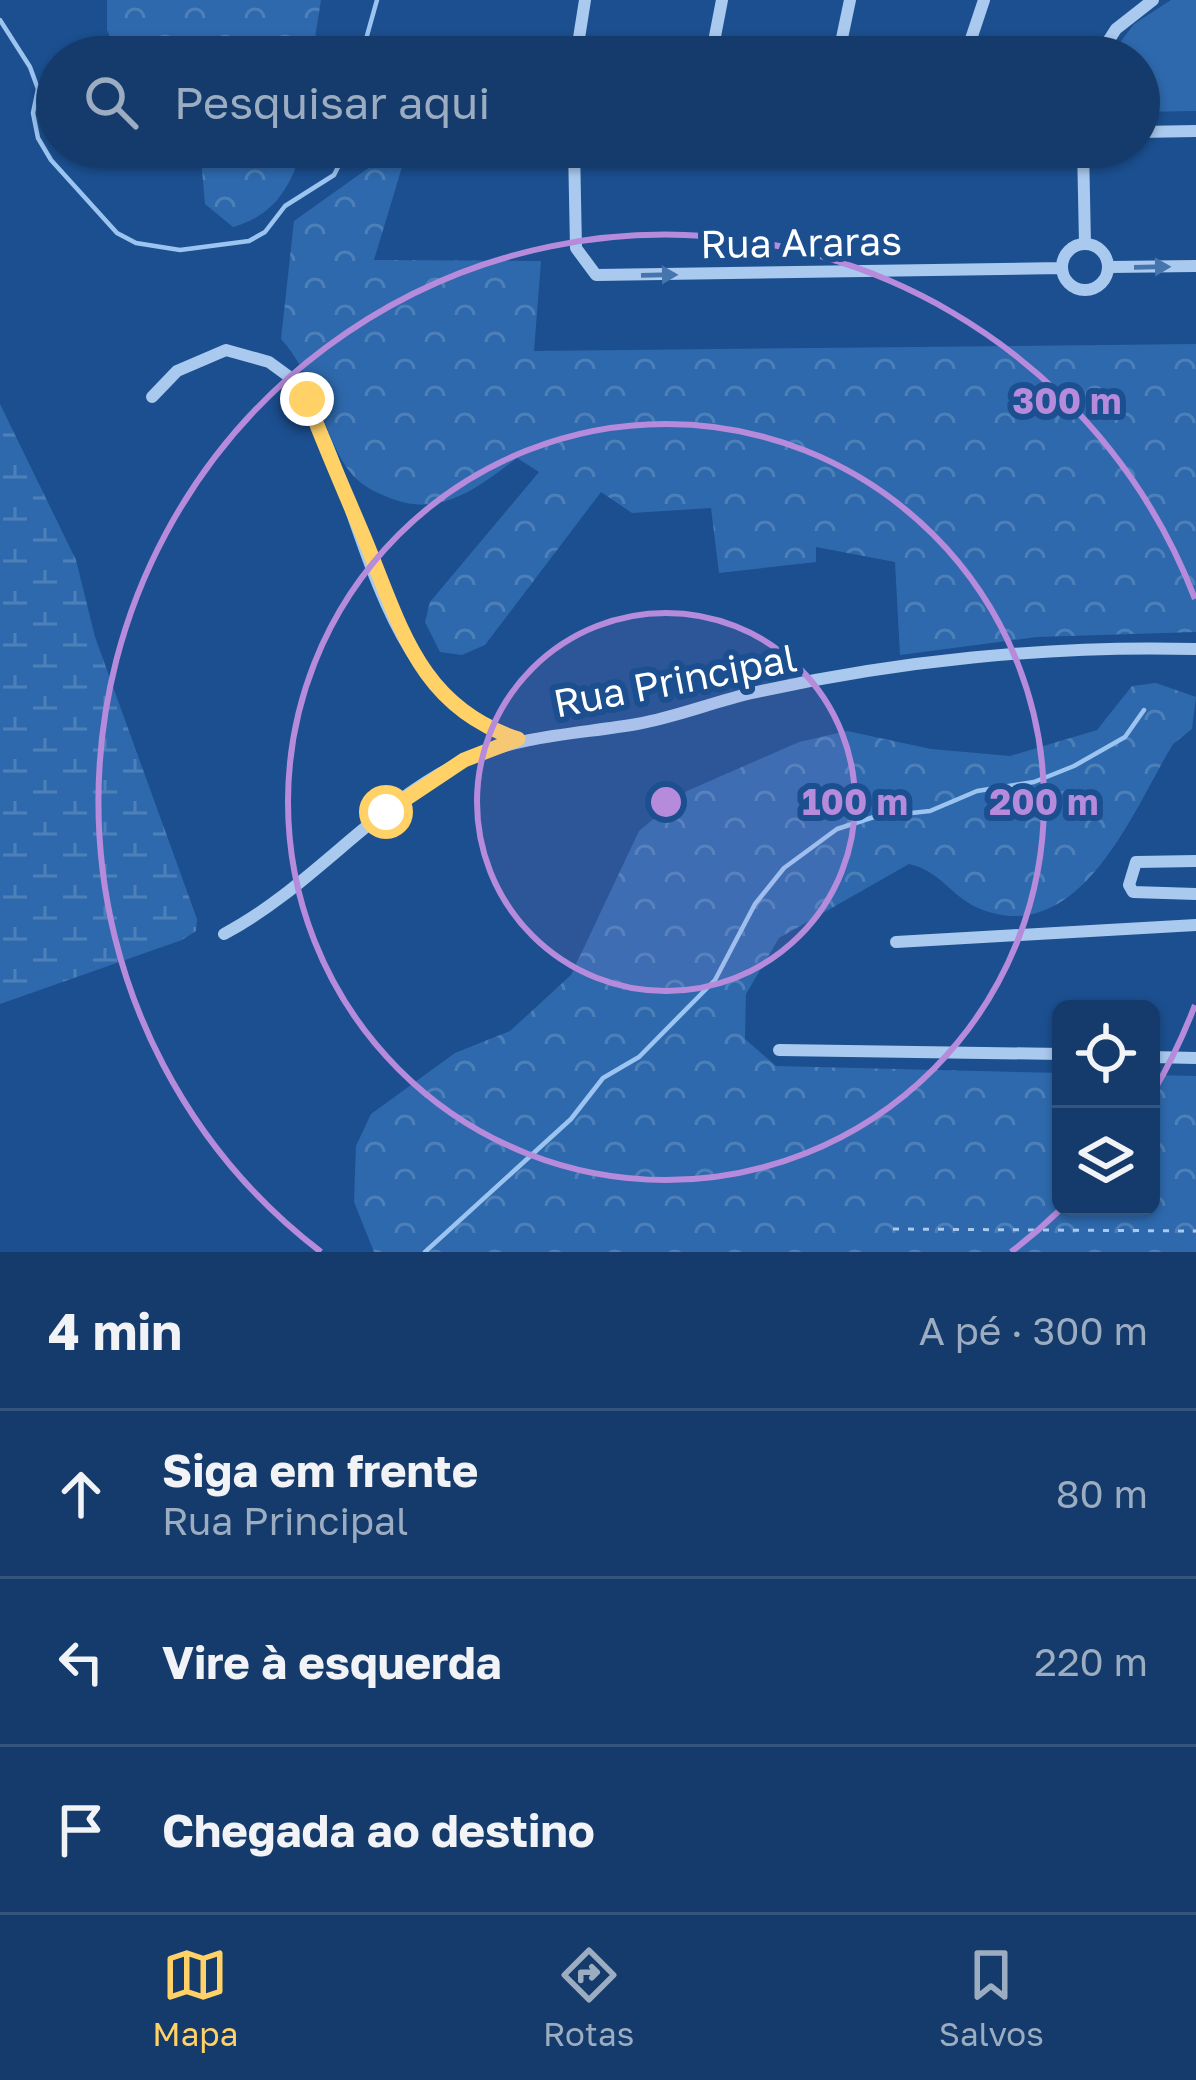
<!DOCTYPE html>
<html lang="pt">
<head>
<meta charset="utf-8">
<style>
	:root { --surface:#143b6b; --page:#214673; --text:#f1f3f6; --muted:#9dadc1; --line:#33557e; --accent:#ffd166 }
	body { margin:0; font-family:"Golos Text",sans-serif; background:var(--page); color:var(--text) }
	.controls { position:absolute; right:36px; bottom:36px; display:grid; overflow:hidden; border-radius:18px; box-shadow:0 3px 9px #0004 }
	.controls button { width:108px; height:108px; display:grid; place-items:center; padding:0; border:0; border-bottom:3px solid var(--line); background:var(--surface); color:var(--text); font:60px sans-serif }
	.stop { position:absolute; width:36px; height:36px; margin:-27px; border:9px solid #ffd166; border-radius:50%; background:#fff }
	.stop.end { background:#ffd166; border-color:#fff; box-shadow:0 3px 12px #0008 }
	.list { margin:0; padding:0; list-style:none }
	h2 { display:flex; justify-content:space-between; align-items:center; height:156px; margin:0; padding:0 48px; font-size:51px }
	h2 small { font-size:39px; font-weight:400; color:var(--muted) }
	.list li { display:grid; grid-template-columns:78px 1fr auto; gap:36px; align-items:center; box-sizing:border-box; height:168px; padding:0 48px; border-top:3px solid var(--line) }
	.list b { display:block; font-size:45px; white-space:nowrap }
	.list p { margin:0; font-size:39px; white-space:nowrap; color:var(--muted) }
	.list em { font-size:39px; font-style:normal; color:var(--muted) }
	.icon { flex:none; width:66px; height:66px; fill:none; stroke:currentColor; stroke-width:2; stroke-linecap:round; stroke-linejoin:round }
	.map { position:relative; flex:none; width:1196px; height:1252px; overflow:hidden }
	.search { position:absolute; background:var(--surface); box-shadow:0 3px 9px #0004; left:36px; right:36px; top:36px; height:132px; display:flex; align-items:center; gap:30px; box-sizing:border-box; padding:0 42px; border-radius:66px; color:var(--muted); font-size:45px }
	.sheet { height:660px; background:var(--surface) }
	nav { display:flex; justify-content:space-around; align-items:center; box-sizing:border-box; height:168px; border-top:3px solid var(--line); background:var(--surface); font-size:33px; color:var(--muted) }
	nav a { display:grid; justify-items:center; gap:6px }
	nav .on { color:var(--accent) }
	.map>svg:first-child { display:block }
	.green { fill:#2e69ad }
	.forest { fill:url(#forest-crowns) }
	.wetland { fill:url(#wetland-marsh) }
	.lines { fill:none; stroke-linecap:round; stroke-linejoin:round }
	.stream { stroke:#9cc4f0; stroke-width:4.5 }
	.path { stroke:#a9c9ee; stroke-width:3; stroke-dasharray:6 9; stroke-linecap:butt }
	.minor { stroke:#a9c9ee; stroke-width:12 }
	.oneway { fill:#4674ac }
	.route { stroke:#ffd166; stroke-width:15 }
	.ring { fill:none; stroke:#b68bdc; stroke-width:6 }
	.labels { text-anchor:middle; dominant-baseline:central; stroke-width:12; stroke-linejoin:round; paint-order:stroke }
	.street-label { font-size:39px; fill:#fff; stroke:#1b4f8f }
	.centre { fill:#b68bdc; stroke:#1b4f8f; stroke-width:6 }
	.ring-label { font-size:36px; text-anchor:middle; font-weight:bold; fill:#b68bdc; stroke:#1b4f8f; stroke-width:12; stroke-linejoin:round; paint-order:stroke }
</style>
</head>
<body>
<div class="map">
<svg width="1196" height="1252" viewBox="0 0 1196 1252">
	<defs>
		<pattern id="forest-crowns" width="20" height="18" patternUnits="userSpaceOnUse" patternTransform="scale(3)"><rect width="20" height="18" fill="#2e69ad"/><path d="M2 6a3 3 0 1 1 6 0M12 15a3 3 0 1 1 6 0" fill="none" stroke="#4d80b9"/></pattern>
		<pattern id="wetland-marsh" width="20" height="14" patternUnits="userSpaceOnUse" patternTransform="scale(3)"><rect width="20" height="14" fill="#2e69ad"/><path d="M1 5h8M5 5V1M11 12h8M15 12V8" fill="none" stroke="#4d80b9"/></pattern>
	</defs>
	<rect width="100%" height="100%" fill="#1b4f8f"/>
	<!-- green -->
	<path class="green" d="M1171,0H1196V111L1139,112V57H1109L1134,24Z"/>
	<!-- forest -->
	<path class="forest" d="M107,0H321L312,57H119L107,30Z
		M200,147H303C290,188 275,215 233,227L205,204Z
		M398,147H408L374,260L541,261L534,351L1196,344V632L1037,637L900,655L895,562L816,547V562L719,573L711,508L632,513L601,492L485,645L462,655L440,652L425,622L430,602L539,472L517,458C476,489 438,520 385,496C367,489 353,479 343,462C320,421 313,374 281,339L294,221Z
		M1156,683L1196,697L1192,729L1173,744C1133,810 1080,951 978,908C950,895 940,871 909,864L779,938L746,994L745,1039L776,1066L1061,1073V1207H1151V1075L1196,1076V1252H374L354,1202L356,1146L371,1114L455,1053L510,1031L571,975L639,831L687,791L799,742L847,731L931,749L1010,756L1097,730L1132,686Z"/>
	<!-- wetland -->
	<path class="wetland" d="M0,404L76,560L95,637L197,919L196,931L182,940L0,1004Z"/>
	<g class="lines">
		<!-- stream -->
		<path class="stream" d="M0,20L30,67L38,89L33,113L38,138L51,160L117,233L136,243L180,250L249,241L265,232L285,206L334,175L348,147
			M361,57L377,0
			M425,1252L571,1119L603,1078L639,1057L715,980L755,904L784,868L837,829L874,817L930,811L977,791L1034,782L1074,766L1125,737L1144,710"/>
		<!-- path -->
		<path class="path" d="M893,1229L1196,1231"/>
		<!-- minor -->
		<path class="minor" d="M576,57L585,0
			M711,57L722,0
			M838,57L850,0
			M965,57L984,0
			M1098,57L1116,29L1153,0
			M1139,132L1196,131
			M574,147L576,248L596,275L1061,268
			M1083,147L1085,244
			M1062 267a23 23 0 1 1 46 0a23 23 0 1 1-46 0Z
			M1109,267L1196,266
			M152,397L177,371L226,350L269,362L295,381C368,495 369,690 517,738
			M1196,861L1136,862L1129,885L1133,892L1196,894
			M224,934C313,887 377,800 468,759C522,735 579,734 637,724C676,717 713,702 752,693C894,661 1050,645 1196,649
			M896,942L1196,925
			M779,1050L1061,1054
			M1151,1057L1196,1058"/>
	</g>
	<!-- one-way arrows -->
	<defs><path id="oneway-solid" d="M-6-.8H1V-3.2L6.5 0L1 3.2V.8H-6Z" transform="scale(3)"/></defs>
	<g class="oneway">
		<use href="#oneway-solid" transform="translate(1152 267) rotate(-1)"/>
		<use href="#oneway-solid" transform="translate(659 275) rotate(-1)"/>
	</g>
	<g class="lines">
		<!-- route -->
		<path class="route" d="M307,399C324,445 344,490 363,535C400,623 417,706 518,739L464,760L386,812"/>
	</g>
	<!-- distance rings -->
	<circle cx="666" cy="802" r="189" fill="#b68bdc" fill-opacity=".12"/>
	<g class="ring">
		<circle cx="666" cy="802" r="189"/>
		<circle cx="666" cy="802" r="378"/>
		<path d="M1195 1005A567 567 0 0 1 1152 1094M1060 1210A567 567 0 0 1 1011 1252M321 1252A567 567 0 1 1 1195 599"/>
	</g>
	<g class="labels">
		<!-- street labels -->
		<g class="street-label">
			<text transform="translate(801 242) rotate(-1)">Rua Araras</text>
			<text transform="translate(675 680) rotate(-11)">Rua Principal</text>
		</g>
	</g>
	<circle cx="666" cy="802" r="18" class="centre"/>
	<g class="ring-label">
		<text x="1067" y="414">300 m</text>
		<text x="855" y="815">100 m</text>
		<text x="1044" y="815">200 m</text>
	</g>
</svg>
<div class="controls">
<button><svg class="icon" aria-label="locate" viewBox="0 0 24 24"><circle cx="12" cy="12" r="6"/><path d="M12 2v4M12 18v4M2 12h4M18 12h4"/></svg></button>
<button><svg class="icon" aria-label="layers" viewBox="0 0 24 24"><path d="M12 4l9 5-9 5-9-5zM3 14l9 5 9-5"/></svg></button>
</div>
<div class="stop" style="left:386px;top:812px"></div>
<div class="stop end" style="left:307px;top:399px"></div>
<div class="search"><svg class="icon" aria-label="search" viewBox="0 0 24 24"><circle cx="10" cy="10" r="6"/><path d="M15 15l6 6"/></svg>Pesquisar aqui</div>
</div>
<section class="sheet">
<h2>4 min<small>A pé · 300 m</small></h2>
<ul class="list">
<li><svg class="icon" aria-label="ahead" viewBox="0 0 24 24"><path d="M12 20V5M6 11l6-6 6 6"/></svg><div><b>Siga em frente</b><p>Rua Principal</p></div><em>80 m</em></li>
<li><svg class="icon" aria-label="left" viewBox="0 0 24 24"><path d="M17 20v-9H6M10 6l-5 5 5 5"/></svg><div><b>Vire à esquerda</b></div><em>220 m</em></li>
<li><svg class="icon" aria-label="arrive" viewBox="0 0 24 24"><path d="M6 21V4h12l-3 4 3 4H6"/></svg><div><b>Chegada ao destino</b></div></li>
</ul>
</section>
<nav>
<a class="on"><svg class="icon" aria-label="map" viewBox="0 0 24 24"><path d="M3 6l6-2 6 2 6-2v14l-6 2-6-2-6 2zM9 4v14M15 6v14"/></svg>Mapa</a>
<a><svg class="icon" aria-label="directions" viewBox="0 0 24 24"><path d="M12 3l9 9-9 9-9-9zM9 14v-3h6M13 9l2 2-2 2"/></svg>Rotas</a>
<a><svg class="icon" aria-label="saved" viewBox="0 0 24 24"><path d="M7 4h10v16l-5-4-5 4z"/></svg>Salvos</a>
</nav>
</body>
</html>
